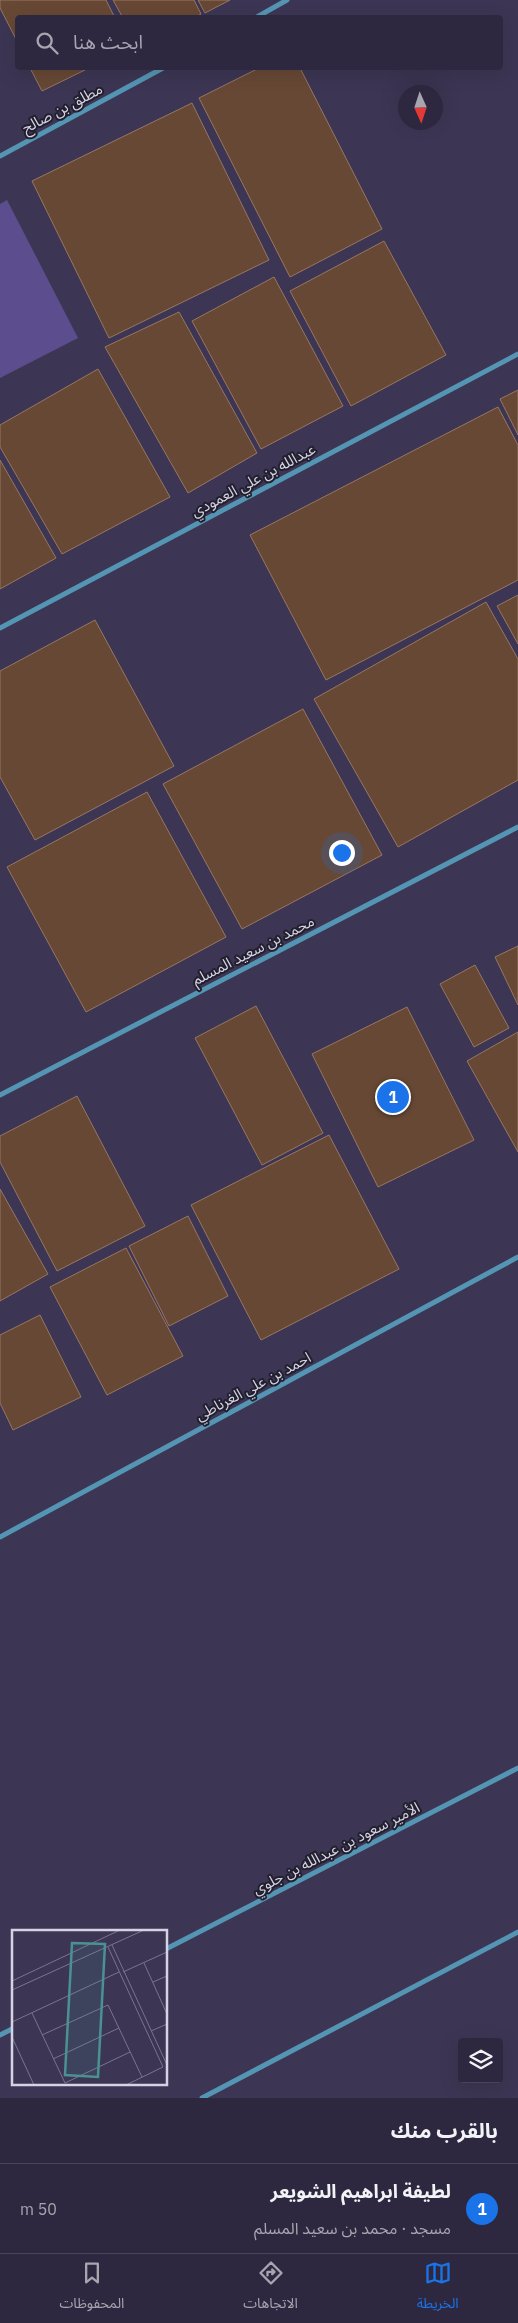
<!DOCTYPE html>
<html lang="ar">
<head>
<meta charset="utf-8">
<style>
	:root { --surface:#2d283f; --page:#353046; --text:#f1f3f6; --muted:#a7a6b0; --line:#484459; --accent:#1a73e8 }
	body { margin:0; font-family:"IBM Plex Sans","Noto Sans Arabic",sans-serif; background:var(--page); color:var(--text); direction:rtl }
	.controls { position:absolute; right:15px; bottom:15px; display:grid; overflow:hidden; border-radius:5px; box-shadow:0 5px 20px #0002 }
	.controls button { width:45px; height:45px; display:grid; place-items:center; padding:0; border:0; border-bottom:1px solid var(--line); background:var(--surface); color:var(--text); font:25px sans-serif }
	.compass { position:absolute; left:398px; top:85px; width:45px; height:45px; border-radius:50%; background:var(--surface); box-shadow:0 5px 20px #0002; rotate:177deg }
	.you { position:absolute; left:341px; top:852px; width:18px; height:18px; margin:-12px; border:4px solid #fff; border-radius:50%; background:#1a73e8; box-shadow:0 0 0 8px #1a73e833 }
	.badge { display:grid; place-items:center; width:32px; height:32px; border-radius:50%; background:var(--accent); color:#fff; font-size:16px; font-weight:700 }
	.pin { position:absolute; translate:-50% -50%; border:2px solid #fff; box-shadow:0 1px 5px #0006 }
	.list { margin:0; padding:0; list-style:none }
	h2 { display:flex; justify-content:space-between; align-items:center; height:65px; margin:0; padding:0 20px; font-size:21px }
	h2 small { font-size:16px; font-weight:400; color:var(--muted) }
	.list li { display:grid; grid-template-columns:32px 1fr auto; gap:15px; align-items:center; box-sizing:border-box; height:90px; padding:0 20px; border-top:1px solid var(--line) }
	.list b { display:block; font-size:19px; white-space:nowrap }
	.list p { margin:0; font-size:16px; white-space:nowrap; color:var(--muted) }
	.list em { font-size:16px; font-style:normal; color:var(--muted) }
	.icon { flex:none; width:28px; height:28px; fill:none; stroke:currentColor; stroke-width:2; stroke-linecap:round; stroke-linejoin:round }
	.map { position:relative; flex:none; width:518px; height:2098px; overflow:hidden; direction:ltr }
	.search { position:absolute; background:var(--surface); box-shadow:0 5px 20px #0002; left:15px; right:15px; top:15px; height:55px; display:flex; align-items:center; gap:12px; box-sizing:border-box; padding:0 18px; border-radius:5px; color:var(--muted); font-size:19px }
	.sheet { height:155px; background:var(--surface) }
	nav { display:flex; justify-content:space-around; align-items:center; box-sizing:border-box; height:70px; border-top:1px solid var(--line); background:var(--surface); font-size:14px; color:var(--muted) }
	nav a { display:grid; justify-items:center; gap:2px }
	nav .on { color:var(--accent) }
	.map>svg:first-child { display:block }
	.green { fill:#5b4d8e }
	.building { fill:#674835; stroke:#987662 }
	.lines { fill:none; stroke-linecap:round; stroke-linejoin:round }
	.minor { stroke:#5595b4; stroke-width:5 }
	.labels { text-anchor:middle; dominant-baseline:central; stroke-width:4; stroke-linejoin:round; paint-order:stroke }
	.street-label { font-size:15px; fill:#d4d2e4; stroke:#22202e }
	.inset-road { fill:none; stroke:#79748e; stroke-width:1 }
	.view { fill:#4a9291; fill-opacity:0.15; stroke:#4a9291; stroke-width:2.5 }
	.inset-edge { fill:none; stroke:#d4d2e4; stroke-width:2.5 }
</style>
</head>
<body>
<div class="map">
<svg width="518" height="2098" viewBox="0 0 518 2098">
	<rect width="100%" height="100%" fill="#3c3654"/>
	<!-- green -->
	<path class="green" d="M7,200L78,338L0,378V204Z"/>
	<!-- building -->
	<path class="building" d="M0,0H106L115,18H18V43L0,8Z
		M113,0H194L201,14L194,18H123Z
		M198,0H230L205,13Z
		M30,68H89L42,91Z
		M259,68H300L382,229L290,277L199,98Z
		M192,103L269,260L109,338L32,181Z
		M384,241L446,355L351,406L290,291Z
		M274,277L343,406L261,449L192,321Z
		M179,312L257,453L188,493L105,347Z
		M98,369L170,497L62,554L0,447V425Z
		M518,390V435L500,399Z
		M498,407L518,445V580L326,680L250,535Z
		M0,460L56,558L0,589Z
		M518,595V644L497,606Z
		M486,602L518,659V780L398,847L314,699Z
		M95,620L174,766L35,840L0,777V671Z
		M303,709L382,855L242,929L163,784Z
		M147,792L226,937L86,1012L7,867Z
		M518,946V1005L495,957Z
		M475,965L509,1028L474,1047L440,984Z
		M256,1006L323,1133L262,1165L195,1038Z
		M407,1007L474,1140L378,1187L312,1054Z
		M518,1032V1152L467,1061Z
		M77,1096L145,1226L57,1271L0,1162V1136Z
		M329,1135L399,1269L261,1340L191,1205Z
		M0,1189L48,1274L0,1301Z
		M188,1216L228,1296L169,1326L129,1246Z
		M126,1248L183,1356L107,1395L50,1287Z
		M40,1315L81,1397L13,1430L0,1403V1335Z"/>
	<g class="lines">
		<!-- minor -->
		<path class="minor" d="M255,18L287,0
			M0,156L163,68
			M0,628L518,354
			M0,1095L518,827
			M0,1537L518,1257
			M166,1949L518,1768
			M0,2035L14,2028
			M202,2098L518,1932"/>
	</g>
	<g class="labels">
		<!-- street labels -->
		<g class="street-label">
			<text transform="translate(62 108) rotate(-28)">مطلق بن صالح</text>
			<text transform="translate(253 480) rotate(-28)">عبدالله بن علي العمودي</text>
			<text transform="translate(253 950) rotate(-27)">محمد بن سعيد المسلم</text>
			<text transform="translate(253 1386) rotate(-28)">احمد بن علي الغرناطي</text>
			<text transform="translate(336 1848) rotate(-27)">الأمير سعود بن عبدالله بن جلوي</text>
		</g>
	</g>
	<!-- overview -->
	<g transform="translate(12 1930)">
		<rect width="155" height="155" fill="#3c3654"/>
		<path class="inset-road" d="M100,15L155,135M96,17L151,137L114,155M132,33L155,84M111,42L155,22M0,51L108,0M141,52L155,46M0,60L132,0M20,83L53,153L118,122M0,92L107,42M139,101L155,94M30,105L96,75L130,147M0,107L22,155M41,129L107,98"/>
		<path class="view" d="M60,13L93,14L86,147L53,145Z"/>
		<rect width="155" height="155" class="inset-edge"/>
	</g>
</svg>
<div class="controls">
<button><svg class="icon" aria-label="layers" viewBox="0 0 24 24"><path d="M12 4l9 5-9 5-9-5zM3 14l9 5 9-5"/></svg></button>
</div>
<svg class="compass" viewBox="-18 -18 36 36"><path d="M0-13l5 13h-10z" fill="#e53935"/><path d="M0 13l5-13h-10z" fill="#a7a6b0"/></svg>
<div class="you"></div>
<div class="pin badge" style="left:393px;top:1097px">1</div>
<div class="search"><svg class="icon" aria-label="search" viewBox="0 0 24 24"><circle cx="10" cy="10" r="6"/><path d="M15 15l6 6"/></svg>ابحث هنا</div>
</div>
<section class="sheet">
<h2>بالقرب منك<small></small></h2>
<ul class="list">
<li><span class="badge">1</span><div><b>لطيفة ابراهيم الشويعر</b><p>مسجد · محمد بن سعيد المسلم</p></div><em>50 m</em></li>
</ul>
</section>
<nav>
<a class="on"><svg class="icon" aria-label="map" viewBox="0 0 24 24"><path d="M3 6l6-2 6 2 6-2v14l-6 2-6-2-6 2zM9 4v14M15 6v14"/></svg>الخريطة</a>
<a><svg class="icon" aria-label="directions" viewBox="0 0 24 24"><path d="M12 3l9 9-9 9-9-9zM9 14v-3h6M13 9l2 2-2 2"/></svg>الاتجاهات</a>
<a><svg class="icon" aria-label="saved" viewBox="0 0 24 24"><path d="M7 4h10v16l-5-4-5 4z"/></svg>المحفوظات</a>
</nav>
</body>
</html>
